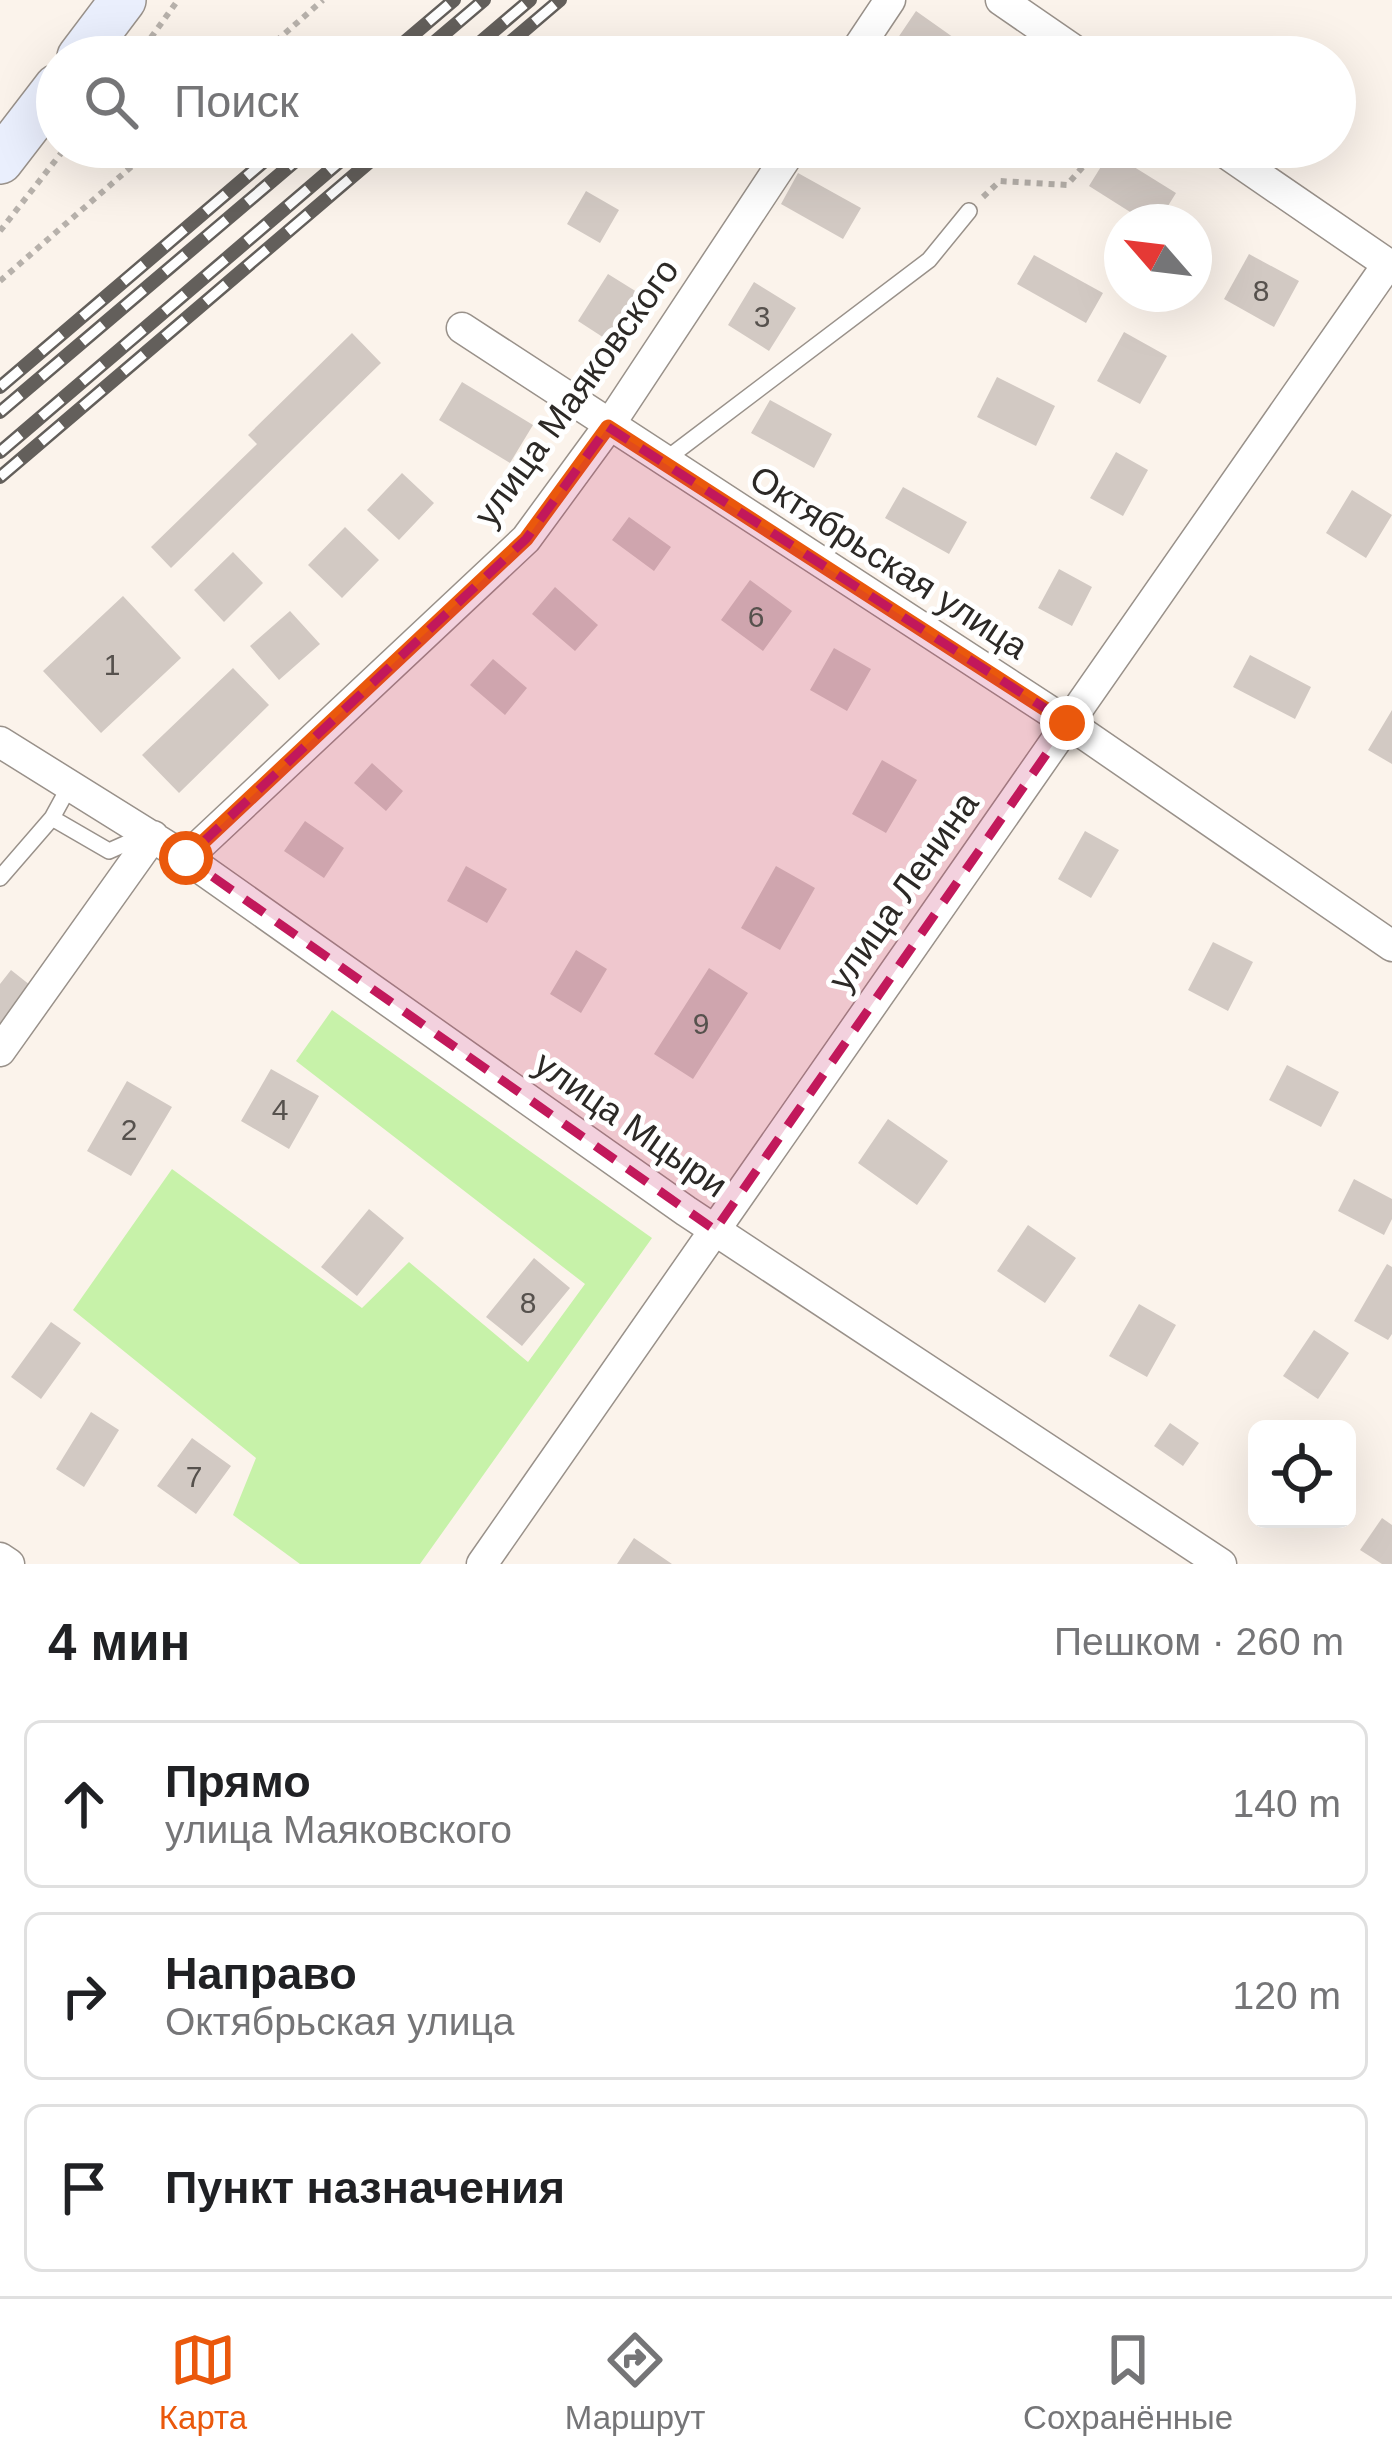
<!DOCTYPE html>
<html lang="ru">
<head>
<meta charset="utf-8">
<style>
	:root { --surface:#fff; --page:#f2f2f2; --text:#202124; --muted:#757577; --line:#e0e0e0; --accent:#ea580c }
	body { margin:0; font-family:Helvetica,sans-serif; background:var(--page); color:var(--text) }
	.controls { position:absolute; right:36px; bottom:36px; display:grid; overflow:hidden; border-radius:18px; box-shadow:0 12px 48px #0002 }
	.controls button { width:108px; height:108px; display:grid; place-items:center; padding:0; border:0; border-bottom:3px solid var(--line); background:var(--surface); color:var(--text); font:60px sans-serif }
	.compass { position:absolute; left:1104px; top:204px; width:108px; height:108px; border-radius:50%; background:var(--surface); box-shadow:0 12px 48px #0002; rotate:298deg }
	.stop { position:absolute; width:36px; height:36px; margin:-27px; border:9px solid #ea580c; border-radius:50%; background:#fff }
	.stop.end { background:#ea580c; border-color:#fff; box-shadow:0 3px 12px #0008 }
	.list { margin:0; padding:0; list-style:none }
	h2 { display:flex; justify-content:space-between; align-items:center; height:156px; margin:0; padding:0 48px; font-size:51px }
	h2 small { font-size:39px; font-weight:400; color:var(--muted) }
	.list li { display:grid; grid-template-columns:78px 1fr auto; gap:36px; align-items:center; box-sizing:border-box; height:168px; margin:0 24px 24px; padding:0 24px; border:3px solid var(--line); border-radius:18px }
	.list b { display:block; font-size:45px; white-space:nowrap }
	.list p { margin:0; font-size:39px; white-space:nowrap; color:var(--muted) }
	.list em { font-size:39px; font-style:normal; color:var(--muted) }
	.icon { flex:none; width:66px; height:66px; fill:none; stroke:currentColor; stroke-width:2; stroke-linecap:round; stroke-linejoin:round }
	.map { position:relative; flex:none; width:1392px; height:1564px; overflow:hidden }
	.search { position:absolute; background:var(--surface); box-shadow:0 12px 48px #0002; left:36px; right:36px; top:36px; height:132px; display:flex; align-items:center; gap:30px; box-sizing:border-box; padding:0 42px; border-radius:66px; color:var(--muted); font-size:45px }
	.sheet { height:732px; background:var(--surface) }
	nav { display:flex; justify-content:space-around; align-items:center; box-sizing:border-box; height:168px; border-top:3px solid var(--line); background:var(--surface); font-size:33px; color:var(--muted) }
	nav a { display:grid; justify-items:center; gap:6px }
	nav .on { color:var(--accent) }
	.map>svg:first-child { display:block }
	.green { fill:#c7f2a9 }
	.building { fill:#d2c9c3 }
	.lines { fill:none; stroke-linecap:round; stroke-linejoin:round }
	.lane-casing { stroke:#99918a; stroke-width:18 }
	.street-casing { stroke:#99918a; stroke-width:33 }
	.secondary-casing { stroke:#99918a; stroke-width:48 }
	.path { stroke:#b7b1ab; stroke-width:6; stroke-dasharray:6 6; stroke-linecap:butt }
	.lane { stroke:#fff; stroke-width:15 }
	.street { stroke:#fff; stroke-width:30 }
	.secondary { stroke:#eaeffd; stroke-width:45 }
	.rail-casing { stroke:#635f5b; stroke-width:14 }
	.rail { stroke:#fff; stroke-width:9; stroke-dasharray:27; stroke-linecap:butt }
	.route { stroke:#ea580c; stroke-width:15 }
	.marked { fill:#c2185b; fill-opacity:0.2; stroke:#c2185b; stroke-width:9; stroke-dasharray:24 15; stroke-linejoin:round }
	.labels { text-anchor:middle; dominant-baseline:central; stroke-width:10; stroke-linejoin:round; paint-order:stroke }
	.number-label { font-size:30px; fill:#56514d }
	.street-label { font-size:36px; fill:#2c2926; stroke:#fff }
</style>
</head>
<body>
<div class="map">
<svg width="1392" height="1564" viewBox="0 0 1392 1564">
	<rect width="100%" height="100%" fill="#fbf3eb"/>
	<!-- green -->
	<path class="green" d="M332,1010L652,1238L420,1564H300L233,1515L256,1458L73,1310L172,1169L362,1308L409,1262L528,1362L585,1284L296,1061Z"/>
	<!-- building -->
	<path class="building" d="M916,11L957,40L945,57L887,54Z
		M1110,152L1176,193L1158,222H1146L1089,186Z
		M798,173L861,208L843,239L781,204Z
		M586,191L619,210L600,243L567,224Z
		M1249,254L1299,281L1274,327L1224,299Z
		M1034,255L1103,293L1086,323L1017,284Z
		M608,274L645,297L615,345L578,321Z
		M754,282L796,308L769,351L728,325Z
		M1124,332L1167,356L1140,404L1097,381Z
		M352,333L381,363L171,568L151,547L257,444L248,435Z
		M997,377L1055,406L1036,446L977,417Z
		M462,382L533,425L510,463L439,420Z
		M770,400L832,434L814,468L751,433Z
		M1116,452L1148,470L1123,516L1090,498Z
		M402,473L434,503L399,540L367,510Z
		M903,487L967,522L949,554L885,518Z
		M1352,490L1392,515L1366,558L1326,533Z
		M629,517L671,547L654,571L612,540Z
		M345,527L379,560L342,598L308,565Z
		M233,552L263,583L224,622L194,590Z
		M1059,569L1092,587L1072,626L1038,608Z
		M750,580L792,611L763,651L721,620Z
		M555,587L598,625L575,651L532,614Z
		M123,596L181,658L101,733L43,671Z
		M290,611L320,644L279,680L250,646Z
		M834,648L871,669L847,711L810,690Z
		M1250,655L1311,687L1295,719L1233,687Z
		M493,659L527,688L505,715L470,685Z
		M233,668L269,705L179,793L142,755Z
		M1392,710V764L1368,750Z
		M882,760L917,780L886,833L852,814Z
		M372,763L403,791L386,811L354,783Z
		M305,821L344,848L324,878L284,851Z
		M1085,831L1119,850L1091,898L1058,879Z
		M466,866L507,889L487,923L447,901Z
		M776,866L815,888L780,950L741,928Z
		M1213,942L1253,962L1228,1011L1188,990Z
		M576,950L607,969L581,1013L550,994Z
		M709,968L748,993L693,1079L654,1054Z
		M11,970L30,985L0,1023V984Z
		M1287,1065L1339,1092L1321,1127L1269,1100Z
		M271,1069L319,1096L289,1149L241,1121Z
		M127,1081L172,1107L131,1176L87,1151Z
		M888,1119L948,1161L917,1205L858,1163Z
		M1354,1179L1392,1199V1219L1384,1235L1338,1211Z
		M369,1209L404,1238L357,1296L321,1267Z
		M1028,1225L1076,1258L1045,1303L997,1271Z
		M534,1258L570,1288L522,1346L486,1317Z
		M1387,1264L1392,1267V1334L1388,1340L1354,1321Z
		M1139,1304L1176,1325L1147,1377L1109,1356Z
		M51,1322L81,1343L41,1399L11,1377Z
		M1314,1330L1349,1353L1318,1399L1283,1376Z
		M91,1412L119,1430L84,1487L56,1469Z
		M1170,1423L1199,1443L1183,1466L1154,1446Z
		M192,1438L231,1466L196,1514L157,1486Z
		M1382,1518L1392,1525V1564H1382L1360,1550Z
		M634,1538L672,1564H617Z"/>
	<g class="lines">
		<!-- lane casing -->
		<g class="lane-casing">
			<path id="lane" d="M665,460L929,260L969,211
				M70,785L52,818L109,851L145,835
				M0,878L52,818"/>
		</g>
		<!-- street casing -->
		<g class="street-casing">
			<path id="street" d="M1001,0L1084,57
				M852,57L890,0
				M1217,147L1392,267
				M462,328L1068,723L1392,946
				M0,742L186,858L686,1211L1221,1564
				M186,858L526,539L608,427L793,147
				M0,1051L153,836
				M0,1558L9,1564
				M482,1564L1388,264"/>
		</g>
		<!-- secondary casing -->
		<g class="secondary-casing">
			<path id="secondary" d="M80,57L123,0
				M0,161L57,87"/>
		</g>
		<!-- path -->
		<path class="path" d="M137,57L178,0
			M258,57L323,0
			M983,197L1000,181L1067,185L1100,147
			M0,231L66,147
			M0,281L154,147"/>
		<!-- lane -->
		<use href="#lane" class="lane"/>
		<!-- street -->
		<use href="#street" class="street"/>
		<!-- secondary -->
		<use href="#secondary" class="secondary"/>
		<!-- rail casing -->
		<g class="rail-casing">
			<path id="rail" d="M387,57L454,0
				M417,57L484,0
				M463,57L530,0
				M493,57L560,0
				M0,387L281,147
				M0,412L312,147
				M0,452L357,147
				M0,477L387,147"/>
		</g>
		<!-- rail -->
		<use href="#rail" class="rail"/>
	</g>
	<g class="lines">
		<!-- route -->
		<path class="route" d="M186,858L526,539L608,427L1067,723"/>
	</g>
	<!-- marked area -->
	<path class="marked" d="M608,427L1068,723L715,1230L186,858L526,539Z"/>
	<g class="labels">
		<!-- number labels -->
		<g class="number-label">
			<text x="1261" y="290">8</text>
			<text x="762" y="316">3</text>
			<text x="756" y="616">6</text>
			<text x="112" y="664">1</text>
			<text x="701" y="1023">9</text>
			<text x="280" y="1109">4</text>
			<text x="129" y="1129">2</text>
			<text x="528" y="1302">8</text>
			<text x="194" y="1476">7</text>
		</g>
		<!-- street labels -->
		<g class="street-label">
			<text transform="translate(576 392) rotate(-54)">улица Маяковского</text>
			<text transform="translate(889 562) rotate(33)">Октябрьская улица</text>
			<text transform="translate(903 891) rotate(-55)">улица Ленина</text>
			<text transform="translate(631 1124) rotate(35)">улица Мцыри</text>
		</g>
	</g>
</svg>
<div class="controls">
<button><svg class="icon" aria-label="locate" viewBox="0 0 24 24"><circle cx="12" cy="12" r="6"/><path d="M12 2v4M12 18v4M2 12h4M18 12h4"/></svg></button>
</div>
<svg class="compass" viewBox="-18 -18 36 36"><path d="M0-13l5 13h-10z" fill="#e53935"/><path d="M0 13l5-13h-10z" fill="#757577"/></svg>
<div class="stop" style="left:186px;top:858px"></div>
<div class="stop end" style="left:1067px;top:723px"></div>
<div class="search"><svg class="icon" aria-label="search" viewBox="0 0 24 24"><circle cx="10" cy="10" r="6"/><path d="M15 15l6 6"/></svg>Поиск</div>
</div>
<section class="sheet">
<h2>4 мин<small>Пешком · 260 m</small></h2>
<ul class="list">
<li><svg class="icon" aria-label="ahead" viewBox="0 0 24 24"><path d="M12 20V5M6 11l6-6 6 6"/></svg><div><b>Прямо</b><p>улица Маяковского</p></div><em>140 m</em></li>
<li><svg class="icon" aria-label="right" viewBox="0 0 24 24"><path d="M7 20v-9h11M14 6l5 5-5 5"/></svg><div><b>Направо</b><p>Октябрьская улица</p></div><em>120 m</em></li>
<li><svg class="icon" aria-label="arrive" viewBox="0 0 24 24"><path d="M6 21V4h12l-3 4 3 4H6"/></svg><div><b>Пункт назначения</b></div></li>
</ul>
</section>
<nav>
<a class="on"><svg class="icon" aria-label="map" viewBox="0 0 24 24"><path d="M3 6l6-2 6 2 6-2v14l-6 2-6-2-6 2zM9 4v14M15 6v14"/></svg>Карта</a>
<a><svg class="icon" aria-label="directions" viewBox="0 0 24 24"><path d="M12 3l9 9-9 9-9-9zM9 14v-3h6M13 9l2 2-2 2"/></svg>Маршрут</a>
<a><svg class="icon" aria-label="saved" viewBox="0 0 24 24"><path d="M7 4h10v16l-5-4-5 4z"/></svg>Сохранённые</a>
</nav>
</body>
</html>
